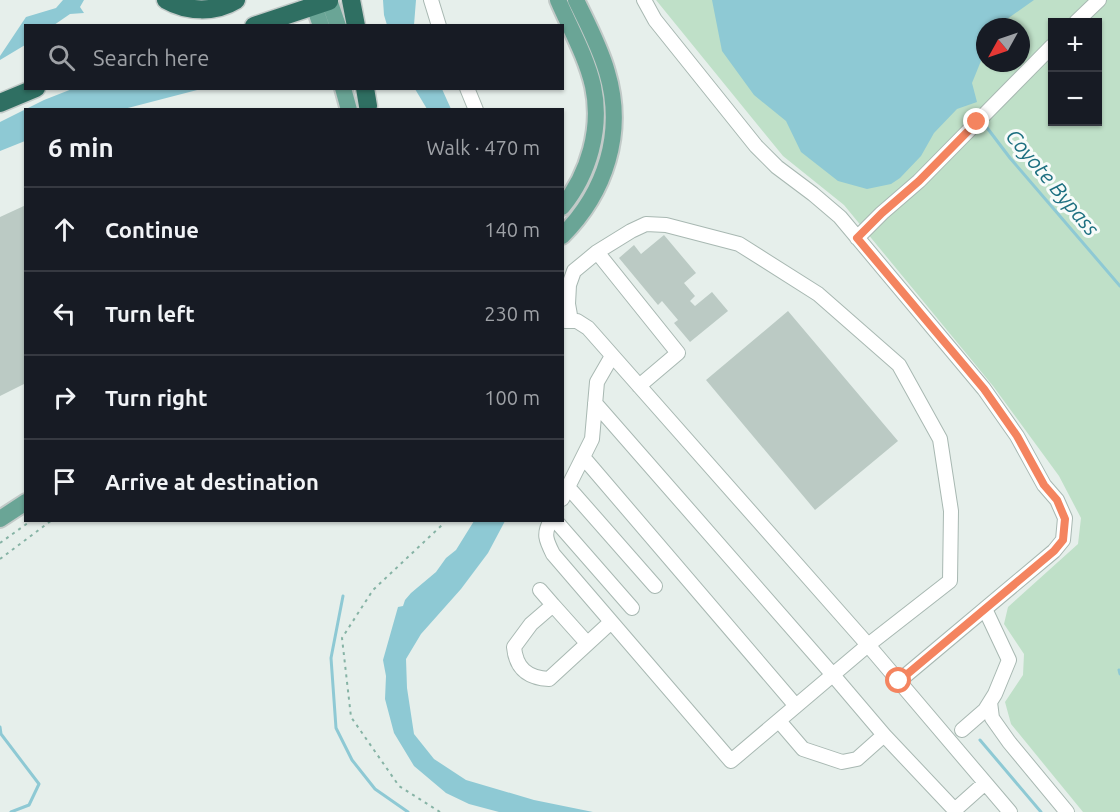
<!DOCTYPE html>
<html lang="en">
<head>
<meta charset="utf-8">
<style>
	:root { --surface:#171b24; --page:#242831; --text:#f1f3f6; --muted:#9ea1a6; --line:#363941 }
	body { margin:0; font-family:Ubuntu,sans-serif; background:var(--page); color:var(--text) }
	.controls { position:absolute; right:18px; top:18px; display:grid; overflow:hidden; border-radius:0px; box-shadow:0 2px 4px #0004 }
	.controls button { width:54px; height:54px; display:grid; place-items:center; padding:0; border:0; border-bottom:2px solid var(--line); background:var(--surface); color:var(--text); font:30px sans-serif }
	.compass { position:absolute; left:976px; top:18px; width:54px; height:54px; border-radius:50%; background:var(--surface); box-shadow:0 2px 4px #0004; rotate:230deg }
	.stop { position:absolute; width:18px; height:18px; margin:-14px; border:4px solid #f4845f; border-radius:50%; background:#fff }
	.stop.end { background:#f4845f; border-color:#fff; box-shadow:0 2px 6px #0008 }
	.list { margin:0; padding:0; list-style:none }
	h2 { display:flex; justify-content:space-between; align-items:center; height:78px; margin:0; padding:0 24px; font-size:26px }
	h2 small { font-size:20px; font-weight:400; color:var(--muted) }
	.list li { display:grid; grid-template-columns:39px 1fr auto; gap:18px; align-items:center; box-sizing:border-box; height:84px; padding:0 24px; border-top:2px solid var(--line) }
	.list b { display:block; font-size:22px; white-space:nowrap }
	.list em { font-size:20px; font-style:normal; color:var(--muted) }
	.icon { flex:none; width:33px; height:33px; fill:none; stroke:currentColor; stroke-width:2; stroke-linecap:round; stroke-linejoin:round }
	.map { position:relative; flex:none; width:1120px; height:812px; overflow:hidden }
	.search { position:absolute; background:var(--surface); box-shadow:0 2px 4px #0004; left:24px; top:24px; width:540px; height:66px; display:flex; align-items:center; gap:15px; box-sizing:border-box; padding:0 21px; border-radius:0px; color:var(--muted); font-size:22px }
	.panel { position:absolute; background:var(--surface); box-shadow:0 2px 4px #0004; left:24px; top:108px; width:540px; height:414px; border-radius:0px }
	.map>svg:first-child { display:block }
	.green { fill:#bfe0c8; fill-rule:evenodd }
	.water { fill:#8ec9d4 }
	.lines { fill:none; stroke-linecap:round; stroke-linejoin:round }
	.stream { stroke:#8ec9d4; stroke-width:3 }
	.building { fill:#bbcac4 }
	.minor-casing { stroke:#a8b8b2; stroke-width:16 }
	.major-casing { stroke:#c2cac8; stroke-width:20 }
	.highway-casing { stroke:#c2cac8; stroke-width:21 }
	.path { stroke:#86b3a5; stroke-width:2; stroke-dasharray:3 4.5; stroke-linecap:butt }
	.minor { stroke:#fff; stroke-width:14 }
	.major { stroke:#6aa596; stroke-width:16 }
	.highway { stroke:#2f6f62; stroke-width:18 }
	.route { stroke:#f4845f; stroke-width:8 }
	.labels { text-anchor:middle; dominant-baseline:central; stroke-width:6; stroke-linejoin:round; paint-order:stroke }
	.water-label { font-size:21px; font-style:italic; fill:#1c6f80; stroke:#f7fbf9 }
</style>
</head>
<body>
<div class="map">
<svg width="1120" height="812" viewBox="0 0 1120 812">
	<rect width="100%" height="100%" fill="#e6efeb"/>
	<!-- green -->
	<path class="green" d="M656,0H1120V812H1083L1011,724L1005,702L1023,675L1024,654L1004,624L1008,607L1078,544L1081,518L1059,476L993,386L844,205L783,156ZM1052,22H1098V122H1052ZM985,27H1021V63H985Z"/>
	<!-- water -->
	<path class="water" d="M63,0H84L80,7L84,13L70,14L54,25L26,26L25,45L0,60V56L26,17L56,8Z
		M383,0H416L414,25H387L384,15Z
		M712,0H1034L1000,24L998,27H985V51L972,83L977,102L957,109L934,133L921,156L900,178L891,184L867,189L838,181L801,152L786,121L754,95L722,51Z
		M72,89V88L201,89L124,109L26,110L25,141L0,151V122L44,100Z
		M415,89H442L451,109H427Z
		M474,521H505L488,553L461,589L421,634L406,659L407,688L414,734L434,759L466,780L534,800L593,812H499L469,804L446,793L414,766L394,733L385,699L386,676L383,660L398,607L403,606L405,600L411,593L436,572L446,558L456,550Z"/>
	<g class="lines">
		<!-- stream -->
		<path class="stream" d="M985,125L1010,158L1120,286
			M343,596L331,658L336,728L352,760L375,789L408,812
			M1119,670L1120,674
			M0,727L1,734L39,784L29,805L11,812
			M980,740L1041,812"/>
	</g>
	<!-- building -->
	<path class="building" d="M26,205V383L0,396V217Z
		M664,235L696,273L684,283L695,296L690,301L695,306L712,292L728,311L690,342L674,323L678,320L662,301L658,305L619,258L634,245L641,254Z
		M788,311L898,441L815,510L706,380Z"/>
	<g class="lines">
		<!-- minor casing -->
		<g class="minor-casing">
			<path id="minor" d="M431,0L439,26
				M644,0L655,20L756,146L777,167L813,194L840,217L984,389L1017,436L1044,485L1057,500L1065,518L1063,540L1054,551L899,681
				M1076,22L1099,0
				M467,88L476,110
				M857,238L882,213L919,181L1052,46
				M597,252L678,353L639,386
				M565,321H577L588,328L868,645L1010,812
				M595,403L833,675L884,735
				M583,457L796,706
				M568,487L655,586
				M562,499L592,439L597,382L612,356
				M551,520C543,534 546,540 553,554L731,761L868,645L950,581L951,511L940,439L899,365L818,294L739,244L666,225L646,224L631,231L597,252L574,271L569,285L568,304L571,321
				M555,520L632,608
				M540,590L553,605
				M587,643L553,605L531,624L514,647C516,668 527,678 549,679L611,622
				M990,702L992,718L1009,742L1067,812
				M779,721L803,749L842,762L857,759L884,735L951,806L957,808L985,783
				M962,730L985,710L995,694L1009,660L985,609"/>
		</g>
		<!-- major casing -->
		<g class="major-casing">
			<path id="major" d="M312,0L321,26
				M329,0L338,26
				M558,0C570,28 586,56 593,86C602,128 589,174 562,207
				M343,88L349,110
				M562,236C606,192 625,132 607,72C600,47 587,23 576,0
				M0,519L26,502"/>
		</g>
		<!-- highway casing -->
		<g class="highway-casing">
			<path id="highway" d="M166,0C187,12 215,13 236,0
				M351,0L356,26
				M254,26L329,1
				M365,88L368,106
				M0,103L36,88"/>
		</g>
		<!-- path -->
		<path class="path" d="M0,543L32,520
			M0,559L52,520
			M440,812L399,786L351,717L342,638L373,590L442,525L444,520"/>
		<!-- minor -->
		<use href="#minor" class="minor"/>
		<!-- major -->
		<use href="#major" class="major"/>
		<!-- highway -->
		<use href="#highway" class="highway"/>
	</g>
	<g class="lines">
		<!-- route -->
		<path class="route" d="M899,681L1054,551L1063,540L1065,519L1057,500L1044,485L1017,436L984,389L857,238L882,213L919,181L977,122"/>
	</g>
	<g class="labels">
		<!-- water labels -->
		<g class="water-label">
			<text transform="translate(1053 182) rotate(50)">Coyote Bypass</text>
		</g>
	</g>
</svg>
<div class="controls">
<button>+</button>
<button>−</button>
</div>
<svg class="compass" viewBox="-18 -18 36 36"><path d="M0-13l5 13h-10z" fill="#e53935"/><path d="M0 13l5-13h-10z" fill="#9ea1a6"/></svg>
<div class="stop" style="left:899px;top:681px"></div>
<div class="stop end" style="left:977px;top:122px"></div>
<div class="search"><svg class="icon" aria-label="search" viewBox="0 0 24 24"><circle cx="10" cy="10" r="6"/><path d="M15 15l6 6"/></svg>Search here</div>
<section class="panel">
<h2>6 min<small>Walk · 470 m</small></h2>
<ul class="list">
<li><svg class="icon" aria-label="ahead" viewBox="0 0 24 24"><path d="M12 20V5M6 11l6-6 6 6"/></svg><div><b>Continue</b></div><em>140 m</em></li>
<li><svg class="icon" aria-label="left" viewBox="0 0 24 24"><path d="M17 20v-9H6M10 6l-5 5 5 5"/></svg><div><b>Turn left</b></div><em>230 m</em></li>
<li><svg class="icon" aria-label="right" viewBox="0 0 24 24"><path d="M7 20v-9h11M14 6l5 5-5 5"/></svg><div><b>Turn right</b></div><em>100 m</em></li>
<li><svg class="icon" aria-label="arrive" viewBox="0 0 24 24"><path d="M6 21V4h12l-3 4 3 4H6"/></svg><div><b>Arrive at destination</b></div></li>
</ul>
</section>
</div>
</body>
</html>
